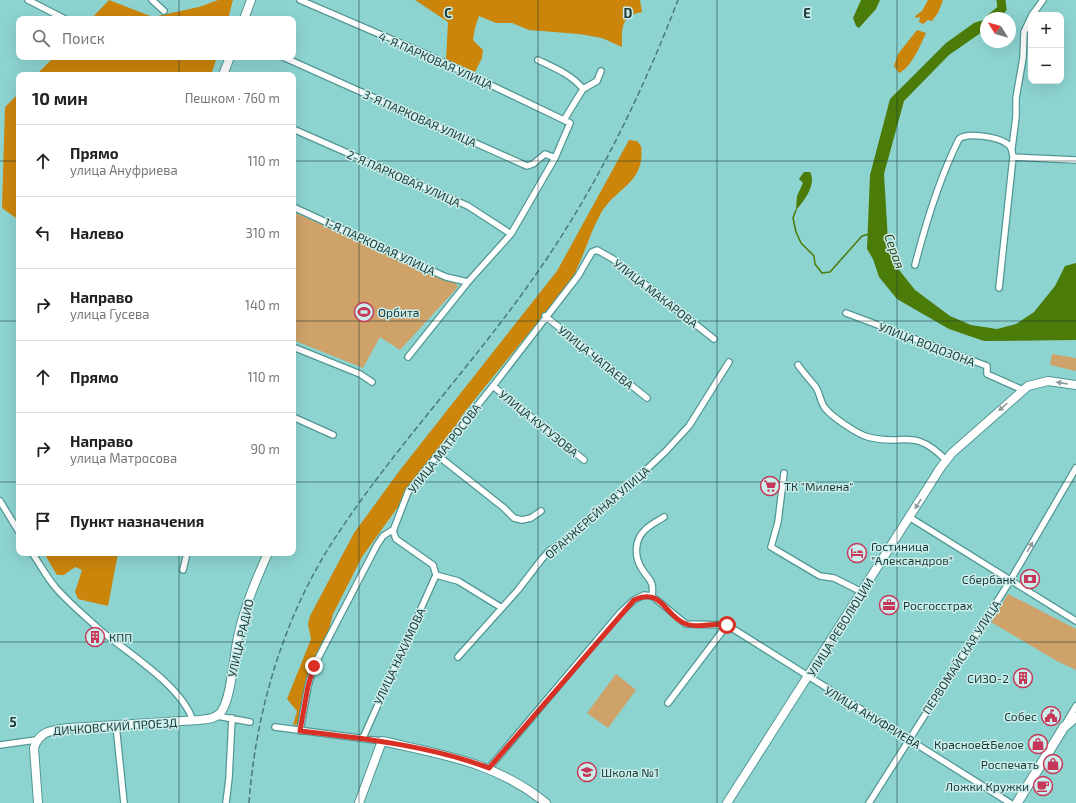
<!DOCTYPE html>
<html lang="ru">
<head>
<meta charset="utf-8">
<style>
	:root { --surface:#fff; --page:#f2f2f2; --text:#222; --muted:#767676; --line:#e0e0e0 }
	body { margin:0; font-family:"Exo 2",sans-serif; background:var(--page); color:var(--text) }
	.controls { position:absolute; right:12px; top:12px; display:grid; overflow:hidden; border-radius:8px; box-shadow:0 4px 16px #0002 }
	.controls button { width:36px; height:36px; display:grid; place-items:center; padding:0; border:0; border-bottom:1px solid var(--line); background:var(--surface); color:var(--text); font:20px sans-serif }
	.compass { position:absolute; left:980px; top:12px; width:36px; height:36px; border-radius:50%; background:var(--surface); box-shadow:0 4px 16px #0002; rotate:307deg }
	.stop { position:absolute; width:12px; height:12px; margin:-9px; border:3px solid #d93025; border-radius:50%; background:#fff }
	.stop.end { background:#d93025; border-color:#fff; box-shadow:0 1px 4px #0008 }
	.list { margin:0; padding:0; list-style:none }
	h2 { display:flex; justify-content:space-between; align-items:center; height:52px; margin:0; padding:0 16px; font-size:17px }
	h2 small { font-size:13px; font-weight:400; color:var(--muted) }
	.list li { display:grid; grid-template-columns:26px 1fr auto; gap:12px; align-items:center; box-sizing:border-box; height:72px; padding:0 16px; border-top:1px solid var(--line) }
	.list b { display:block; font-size:15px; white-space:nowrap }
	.list p { margin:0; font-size:13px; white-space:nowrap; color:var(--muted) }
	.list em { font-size:13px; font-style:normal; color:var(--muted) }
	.icon { flex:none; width:22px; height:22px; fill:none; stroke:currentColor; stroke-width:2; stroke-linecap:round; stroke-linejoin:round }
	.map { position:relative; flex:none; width:1076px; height:803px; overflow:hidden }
	.search { position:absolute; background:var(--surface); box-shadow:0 4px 16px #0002; left:16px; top:16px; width:280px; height:44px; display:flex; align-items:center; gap:10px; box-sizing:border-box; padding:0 14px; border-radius:8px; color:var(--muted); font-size:15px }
	.panel { position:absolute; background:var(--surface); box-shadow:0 4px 16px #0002; left:16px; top:72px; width:280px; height:484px; border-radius:8px }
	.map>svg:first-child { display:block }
	.green { fill:#cfa269 }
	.forest { fill:#cb850b }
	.water { fill:#4b7b08 }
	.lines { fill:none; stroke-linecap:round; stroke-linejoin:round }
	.stream { stroke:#4b7b08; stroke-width:1.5 }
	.river { stroke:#4b7b08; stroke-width:9 }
	.street-casing { stroke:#519794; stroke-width:8 }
	.secondary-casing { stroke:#519794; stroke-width:10 }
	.primary-casing { stroke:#519794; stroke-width:11 }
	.street { stroke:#fff; stroke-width:5.5 }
	.secondary { stroke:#fff; stroke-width:8 }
	.primary { stroke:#fff; stroke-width:9 }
	.rail { stroke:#4a7976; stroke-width:1.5; stroke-dasharray:6 3; stroke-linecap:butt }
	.oneway { fill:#8d9c9b }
	.route { stroke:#d93025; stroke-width:5 }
	.grid { fill:none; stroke:#1b3937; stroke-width:1; stroke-opacity:0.55 }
	.labels { text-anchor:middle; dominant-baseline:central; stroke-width:3; stroke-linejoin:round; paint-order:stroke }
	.street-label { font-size:12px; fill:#1b3937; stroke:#cceeeb }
	.poi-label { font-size:12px; fill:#1b3937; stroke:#cceeeb; text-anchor:start }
	.water-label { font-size:13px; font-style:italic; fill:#2c4018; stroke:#cceeeb }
	.grid-label { font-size:13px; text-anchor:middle; font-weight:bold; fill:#1b3937; stroke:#cceeeb; stroke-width:3; stroke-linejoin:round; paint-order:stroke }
</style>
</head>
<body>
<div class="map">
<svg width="1076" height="803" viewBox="0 0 1076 803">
	<rect width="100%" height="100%" fill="#8dd4d1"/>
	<!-- green -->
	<path class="green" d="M293,212L455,282L458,287L400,350L380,337L363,368L293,340Z
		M1052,354L1076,358V371L1050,365Z
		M1008,594L1076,629V670L1057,661L991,622Z
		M616,674L636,690L608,728L587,713Z"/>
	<!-- forest -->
	<path class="forest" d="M109,0L153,17L199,7L218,0H233L228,19H91Z
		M415,0H640L642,12C620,16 622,29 622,47L602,38L579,34L529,30L512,23H496L479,16L475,28L473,40L483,50L482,58L475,72L446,59L448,22Z
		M928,0H943L938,13L932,21L928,20L923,24L919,22L920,17L916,18L915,16L922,11Z
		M917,30L926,33C921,44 911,68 899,73L894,66L898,54Z
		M54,57H217L211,75H36Z
		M19,93V220L2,208L5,107Z
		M629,140L637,141L641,146C646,183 615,188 601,213C588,236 582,265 566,288C557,302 544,315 533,328C510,356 487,384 464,413L451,433L362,557L333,614L329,629L314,659V666L306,680L300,724L293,725L297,711L287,699L311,639L308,624L310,616L354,533L400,470L557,271Z
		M44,553H118L108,606L78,599L75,592L82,570L75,567L64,575H57Z"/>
	<!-- water -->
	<path class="water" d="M861,0H880L876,9L859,28L856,26L853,18Z
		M986,19V27L982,32L949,55L904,101L884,174L888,241L892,261L915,290L950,316L971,325L997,329L1016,324L1034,312L1055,286L1065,266L1076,263V340L984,341L949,329L897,299L879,277L873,259L867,249L870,175L890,99L946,43L974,23Z
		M804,172H810C817,184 804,201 796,210L797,196L803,183L799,179Z"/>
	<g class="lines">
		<!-- stream -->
		<path class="stream" d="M796,210L793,218L796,232L801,243L814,256L815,264L822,273L830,272L862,236L869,234"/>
		<!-- river -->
		<path class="river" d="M991,18L1002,9L1001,0"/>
		<!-- street casing -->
		<g class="street-casing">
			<path id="street" d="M28,0L65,19
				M152,0L164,11
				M300,0L428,55L570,123L555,158L511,234L468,282L408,357
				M1032,15L1043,0
				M283,57L527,166L533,164L545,154L555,158
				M538,60C555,68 572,75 583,89
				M564,120L583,89L597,81L601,71
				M293,129L468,206L511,234
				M1012,148L1016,117V98L1023,58L1024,32L1031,17
				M1013,157L1076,160
				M293,207L446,277L468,282
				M915,265C926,222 939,179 959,139C967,132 997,137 1006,143C1012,146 1012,151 1013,157L999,288
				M846,313L987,366V374L1023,390
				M545,316L647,398
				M293,347L360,374L372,382
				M798,365C803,372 809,379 815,386C820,392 820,402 825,408C832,417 857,434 868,437C904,447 912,426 946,460
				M493,386L584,460
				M293,417L333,435
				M437,455L504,508L514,518L522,520L531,518L541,511
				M784,473L778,522L771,547L820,576L834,578L862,592
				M0,501L19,532
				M909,517L1076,621
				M32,553C40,564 47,578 56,588C69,603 86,617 100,630C128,653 182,686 193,721
				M183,570L187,553
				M652,596C654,580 650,582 642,569C634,557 634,539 646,529C651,524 658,521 664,517
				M502,608L458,581L436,575L433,565L396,539L393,531L408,492L493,386L578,276L592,252L597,250L613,259L714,339
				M458,657L518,590L541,560L550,550L567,541L595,513L616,498L665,452L689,426L729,362
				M668,703L727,625
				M217,716L250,722
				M1067,721L1076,706
				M116,725L124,803
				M275,727L382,741
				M300,731L308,686L314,666L377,545L383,536L394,529
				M363,738L436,575
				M0,745L36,740
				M489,768L620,613L634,600L644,595L652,596L686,624L727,625L1010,803
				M226,803L229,778L232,718
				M869,803L1010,581L1076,468"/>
		</g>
		<!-- secondary casing -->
		<g class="secondary-casing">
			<path id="secondary" d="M244,19L251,0
				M223,75L230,57
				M38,803L34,748C39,731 52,730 68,728L199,720C207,719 216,719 221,712C231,700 234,654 238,637C244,608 256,580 268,553
				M359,803L382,741C444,755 495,762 546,803
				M727,803L941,467L952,453L1028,386L1048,381L1076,385"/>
		</g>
		<!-- primary casing -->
		<g class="primary-casing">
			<path id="primary" d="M1017,803L1064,727L1076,717"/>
		</g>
		<!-- street -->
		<use href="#street" class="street"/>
		<!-- secondary -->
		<use href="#secondary" class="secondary"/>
		<!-- primary -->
		<use href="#primary" class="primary"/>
		<!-- rail -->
		<path class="rail" d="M249,803C256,707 286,609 341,529C396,447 464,374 522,294C588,204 638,104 678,0"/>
	</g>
	<!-- one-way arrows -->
	<defs><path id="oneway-solid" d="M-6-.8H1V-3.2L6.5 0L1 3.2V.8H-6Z"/></defs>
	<g class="oneway">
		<use href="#oneway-solid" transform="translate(1062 383) rotate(-171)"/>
		<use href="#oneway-solid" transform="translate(1003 407) rotate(138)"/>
		<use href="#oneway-solid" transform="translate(918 504) rotate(122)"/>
		<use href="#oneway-solid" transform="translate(1030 547) rotate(-60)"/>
	</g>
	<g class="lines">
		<!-- route -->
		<path class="route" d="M314,666L308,686L300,731C362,738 431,746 489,768L634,600C663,587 664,616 686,624C699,629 714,622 727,625"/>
	</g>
	<!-- grid -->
	<path class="grid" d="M179,0V19M359,0V803M538,0V803M717,0V803M897,0V803M179,57V75M0,161H19M293,161H1076M0,321H19M293,321H1076M0,482H19M293,482H1076M179,553V803M0,642H1076"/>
	<!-- icons -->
	<defs>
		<g id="stadium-ring" transform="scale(1)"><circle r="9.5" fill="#cceeeb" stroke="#c63759" stroke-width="1.5"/><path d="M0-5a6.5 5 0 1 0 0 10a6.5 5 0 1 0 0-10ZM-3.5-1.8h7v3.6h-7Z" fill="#c63759"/></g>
		<g id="supermarket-ring" transform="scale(1)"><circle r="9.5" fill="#cceeeb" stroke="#c63759" stroke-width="1.5"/><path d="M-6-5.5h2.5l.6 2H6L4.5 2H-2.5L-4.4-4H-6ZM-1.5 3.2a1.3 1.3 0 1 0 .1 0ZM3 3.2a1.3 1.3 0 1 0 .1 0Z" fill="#c63759"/></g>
		<g id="hotel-ring" transform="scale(1)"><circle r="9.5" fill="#cceeeb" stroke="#c63759" stroke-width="1.5"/><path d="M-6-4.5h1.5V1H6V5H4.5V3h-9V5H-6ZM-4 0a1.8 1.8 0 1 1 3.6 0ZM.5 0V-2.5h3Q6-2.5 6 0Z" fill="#c63759"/></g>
		<g id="bank-ring" transform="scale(1)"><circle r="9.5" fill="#cceeeb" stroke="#c63759" stroke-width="1.5"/><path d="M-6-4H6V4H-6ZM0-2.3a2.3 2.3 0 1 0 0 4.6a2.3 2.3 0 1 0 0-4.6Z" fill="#c63759"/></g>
		<g id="office-ring" transform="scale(1)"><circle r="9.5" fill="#cceeeb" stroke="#c63759" stroke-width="1.5"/><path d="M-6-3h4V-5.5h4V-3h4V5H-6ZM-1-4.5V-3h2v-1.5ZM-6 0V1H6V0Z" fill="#c63759"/></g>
		<g id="building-ring" transform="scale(1)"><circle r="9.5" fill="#cceeeb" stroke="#c63759" stroke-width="1.5"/><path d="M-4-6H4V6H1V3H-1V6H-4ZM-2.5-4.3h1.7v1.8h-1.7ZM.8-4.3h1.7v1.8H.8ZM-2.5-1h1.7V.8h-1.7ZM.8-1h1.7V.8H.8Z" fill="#c63759"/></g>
		<g id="civic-ring" transform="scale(1)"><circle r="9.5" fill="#cceeeb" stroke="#c63759" stroke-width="1.5"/><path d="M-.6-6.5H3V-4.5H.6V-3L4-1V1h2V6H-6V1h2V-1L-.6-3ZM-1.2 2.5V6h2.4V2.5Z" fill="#c63759"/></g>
		<g id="shop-ring" transform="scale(1)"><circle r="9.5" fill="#cceeeb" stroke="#c63759" stroke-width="1.5"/><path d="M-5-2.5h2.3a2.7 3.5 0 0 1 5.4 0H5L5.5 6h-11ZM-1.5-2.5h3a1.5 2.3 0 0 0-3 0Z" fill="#c63759"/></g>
		<g id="school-ring" transform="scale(1)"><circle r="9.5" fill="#cceeeb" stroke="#c63759" stroke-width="1.5"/><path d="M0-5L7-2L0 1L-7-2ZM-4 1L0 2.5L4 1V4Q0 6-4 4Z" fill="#c63759"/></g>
		<g id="cafe-ring" transform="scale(1)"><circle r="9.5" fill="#cceeeb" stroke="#c63759" stroke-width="1.5"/><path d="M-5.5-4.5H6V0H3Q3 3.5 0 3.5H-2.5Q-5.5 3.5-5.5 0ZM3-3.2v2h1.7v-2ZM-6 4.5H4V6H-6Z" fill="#c63759"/></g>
	</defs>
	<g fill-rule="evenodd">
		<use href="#stadium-ring" x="364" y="312"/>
		<use href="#supermarket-ring" x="770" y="486"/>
		<use href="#hotel-ring" x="857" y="553"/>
		<use href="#bank-ring" x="1030" y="579"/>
		<use href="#office-ring" x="889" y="605"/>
		<use href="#building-ring" x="95" y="637"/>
		<use href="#building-ring" x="1023" y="678"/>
		<use href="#civic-ring" x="1051" y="716"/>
		<use href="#shop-ring" x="1038" y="744"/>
		<use href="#shop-ring" x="1053" y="764"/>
		<use href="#school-ring" x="587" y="772"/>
		<use href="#cafe-ring" x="1043" y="786"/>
	</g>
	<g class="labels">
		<!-- street labels -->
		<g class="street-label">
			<text transform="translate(436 60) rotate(24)">4-Я ПАРКОВАЯ УЛИЦА</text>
			<text transform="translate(420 118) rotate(24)">3-Я ПАРКОВАЯ УЛИЦА</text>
			<text transform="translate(404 178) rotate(24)">2-Я ПАРКОВАЯ УЛИЦА</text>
			<text transform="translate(380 246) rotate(25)">1-Я ПАРКОВАЯ УЛИЦА</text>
			<text transform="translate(656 293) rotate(38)">УЛИЦА МАКАРОВА</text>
			<text transform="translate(927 344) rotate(21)">УЛИЦА ВОДОЗОНА</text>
			<text transform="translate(596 357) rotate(39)">УЛИЦА ЧАПАЕВА</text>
			<text transform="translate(539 423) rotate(39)">УЛИЦА КУТУЗОВА</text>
			<text transform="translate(444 448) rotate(-52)">УЛИЦА МАТРОСОВА</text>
			<text transform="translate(597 512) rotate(-41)">ОРАНЖЕРЕЙНАЯ УЛИЦА</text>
			<text transform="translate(840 627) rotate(-58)">УЛИЦА РЕВОЛЮЦИИ</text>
			<text transform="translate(240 638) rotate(-77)">УЛИЦА РАДИО</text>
			<text transform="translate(399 656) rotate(-65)">УЛИЦА НАХИМОВА</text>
			<text transform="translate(961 657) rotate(-57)">ПЕРВОМАЙСКАЯ УЛИЦА</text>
			<text transform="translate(873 717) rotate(31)">УЛИЦА АНУФРИЕВА</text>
			<text transform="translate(115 726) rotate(-4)">ДИЧКОВСКИЙ ПРОЕЗД</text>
		</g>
		<!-- poi labels -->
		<g class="poi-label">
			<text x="378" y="312">Орбита</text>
			<text x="784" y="486">ТК "Милена"</text>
			<text x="871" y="546">Гостиница<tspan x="871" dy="14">"Александров"</tspan></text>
			<text x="1016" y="579" text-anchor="end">Сбербанк</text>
			<text x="903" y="605">Росгосстрах</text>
			<text x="109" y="637">КПП</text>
			<text x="1009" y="678" text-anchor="end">СИЗО-2</text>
			<text x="1037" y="716" text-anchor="end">Собес</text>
			<text x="1024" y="744" text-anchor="end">Красное&amp;Белое</text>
			<text x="1039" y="764" text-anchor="end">Роспечать</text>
			<text x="601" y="772">Школа №1</text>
			<text x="1029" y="786" text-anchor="end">Ложки Кружки</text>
		</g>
		<!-- water labels -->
		<g class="water-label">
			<text transform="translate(895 251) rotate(70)">Серая</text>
		</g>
	</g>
	<g class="grid-label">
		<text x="448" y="18">C</text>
		<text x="628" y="18">D</text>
		<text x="807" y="18">E</text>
		<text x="13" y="727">5</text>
	</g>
</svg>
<div class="controls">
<button>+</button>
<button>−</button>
</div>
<svg class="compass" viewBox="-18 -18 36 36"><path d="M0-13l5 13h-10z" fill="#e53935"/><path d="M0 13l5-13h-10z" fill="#767676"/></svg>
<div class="stop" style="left:727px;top:625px"></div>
<div class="stop end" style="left:314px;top:666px"></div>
<div class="search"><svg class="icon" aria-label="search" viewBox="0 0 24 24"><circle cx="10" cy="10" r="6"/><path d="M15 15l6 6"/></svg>Поиск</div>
<section class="panel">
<h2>10 мин<small>Пешком · 760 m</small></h2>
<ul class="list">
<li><svg class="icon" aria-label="ahead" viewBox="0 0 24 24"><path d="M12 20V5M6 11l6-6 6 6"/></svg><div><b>Прямо</b><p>улица Ануфриева</p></div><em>110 m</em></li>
<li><svg class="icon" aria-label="left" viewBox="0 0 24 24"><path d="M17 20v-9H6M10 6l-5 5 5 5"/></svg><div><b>Налево</b></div><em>310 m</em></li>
<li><svg class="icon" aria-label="right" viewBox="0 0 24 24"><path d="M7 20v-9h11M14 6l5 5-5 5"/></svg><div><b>Направо</b><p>улица Гусева</p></div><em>140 m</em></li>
<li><svg class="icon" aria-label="ahead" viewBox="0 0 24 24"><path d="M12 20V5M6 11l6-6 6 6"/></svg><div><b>Прямо</b></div><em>110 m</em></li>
<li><svg class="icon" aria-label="right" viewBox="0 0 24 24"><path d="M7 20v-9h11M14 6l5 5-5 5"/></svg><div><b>Направо</b><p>улица Матросова</p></div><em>90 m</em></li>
<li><svg class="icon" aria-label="arrive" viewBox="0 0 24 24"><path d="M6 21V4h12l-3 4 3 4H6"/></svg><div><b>Пункт назначения</b></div></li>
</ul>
</section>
</div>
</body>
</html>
